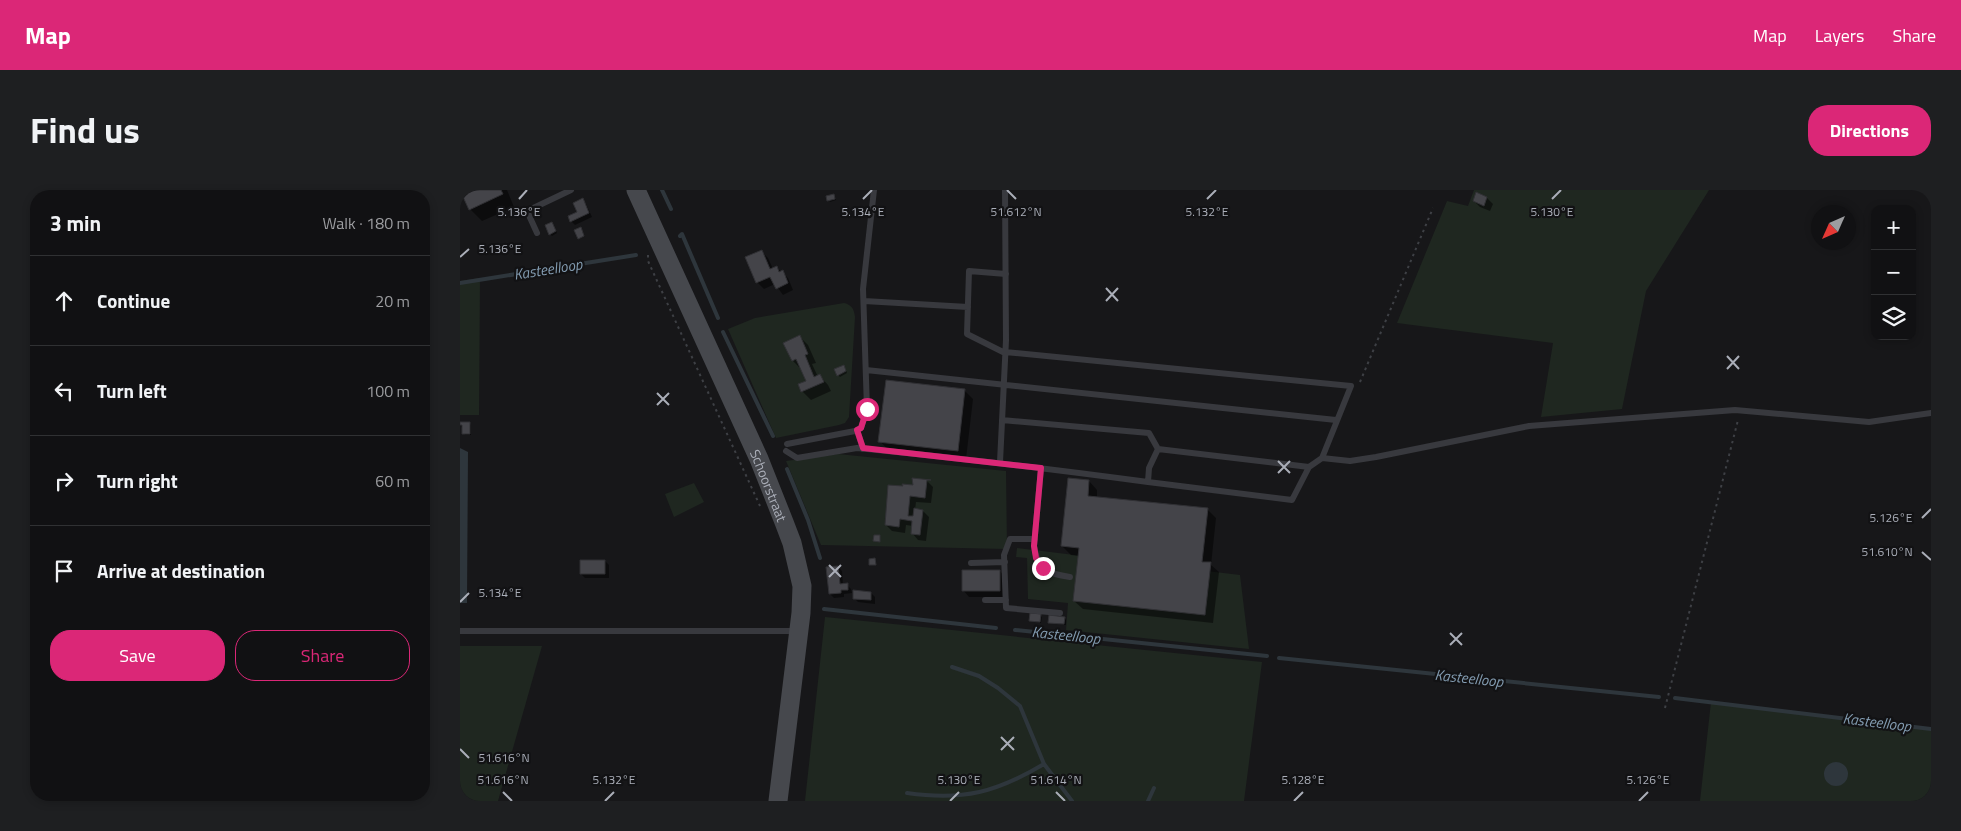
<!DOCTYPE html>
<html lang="en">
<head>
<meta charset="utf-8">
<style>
	:root { --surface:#111113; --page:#1e1f21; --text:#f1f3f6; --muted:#9c9da0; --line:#303133; --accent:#db2777 }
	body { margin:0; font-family:"Titillium Web",sans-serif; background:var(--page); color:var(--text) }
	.controls { position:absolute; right:15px; top:15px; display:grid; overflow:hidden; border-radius:10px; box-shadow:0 2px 8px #0003 }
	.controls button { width:45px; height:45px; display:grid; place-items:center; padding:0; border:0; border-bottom:1px solid var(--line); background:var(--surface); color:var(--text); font:25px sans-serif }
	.compass { position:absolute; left:1351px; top:15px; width:45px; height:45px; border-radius:50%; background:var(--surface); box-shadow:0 2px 8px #0003; rotate:225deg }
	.stop { position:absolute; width:15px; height:15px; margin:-11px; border:4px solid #db2777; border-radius:50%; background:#fff }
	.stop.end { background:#db2777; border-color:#fff; box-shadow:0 1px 5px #0008 }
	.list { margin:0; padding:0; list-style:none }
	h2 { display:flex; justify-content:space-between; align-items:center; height:65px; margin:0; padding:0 20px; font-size:21px }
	h2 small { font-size:16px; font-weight:400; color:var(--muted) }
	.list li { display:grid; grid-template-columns:32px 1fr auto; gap:15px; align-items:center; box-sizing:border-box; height:90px; padding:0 20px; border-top:1px solid var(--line) }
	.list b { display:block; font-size:19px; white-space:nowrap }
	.list em { font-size:16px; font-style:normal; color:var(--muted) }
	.actions { display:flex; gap:10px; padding:15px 20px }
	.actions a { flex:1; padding:11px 0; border:1px solid var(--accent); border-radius:20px; text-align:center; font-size:18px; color:var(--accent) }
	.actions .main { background:var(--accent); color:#fff }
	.icon { flex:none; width:28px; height:28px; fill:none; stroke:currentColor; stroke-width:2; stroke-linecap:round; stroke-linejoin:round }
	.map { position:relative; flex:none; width:1471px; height:611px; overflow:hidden; border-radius:20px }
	header { display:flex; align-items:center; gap:30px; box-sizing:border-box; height:70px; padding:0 25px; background:var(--accent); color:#fff }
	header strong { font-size:24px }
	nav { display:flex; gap:28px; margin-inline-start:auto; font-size:18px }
	.intro { display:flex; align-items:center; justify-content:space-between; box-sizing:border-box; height:120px; padding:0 30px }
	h1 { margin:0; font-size:35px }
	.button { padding:12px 22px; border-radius:20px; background:var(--accent); color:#fff; font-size:18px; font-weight:700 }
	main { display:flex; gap:30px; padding:0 30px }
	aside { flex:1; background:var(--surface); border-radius:20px; box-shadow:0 2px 8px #0003 }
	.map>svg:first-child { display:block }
	.green { fill:#1f2720 }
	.water { fill:#2e363c }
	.shadow { fill:#0007 }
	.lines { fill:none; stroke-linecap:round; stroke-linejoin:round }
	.stream { stroke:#2e363c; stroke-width:4 }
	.building { fill:#444449; stroke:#313135 }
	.path { stroke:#3e4045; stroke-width:2; stroke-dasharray:2.5 4; stroke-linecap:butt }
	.lane { stroke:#38393e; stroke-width:6 }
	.secondary { stroke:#46484d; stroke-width:19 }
	.route { stroke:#db2777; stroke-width:6 }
	.ticks { fill:none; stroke:#aaaeb8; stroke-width:2 }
	.labels { text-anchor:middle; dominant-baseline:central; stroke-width:4.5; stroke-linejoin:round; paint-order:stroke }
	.street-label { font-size:14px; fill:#aaaeb8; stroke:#121214 }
	.water-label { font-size:15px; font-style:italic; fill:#839cb1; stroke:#121214 }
	.ticks-label { font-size:12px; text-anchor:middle; fill:#aaaeb8; stroke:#121214; stroke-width:4.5; stroke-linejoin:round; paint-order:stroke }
</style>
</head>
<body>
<header>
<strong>Map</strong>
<nav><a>Map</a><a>Layers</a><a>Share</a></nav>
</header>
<div class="intro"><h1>Find us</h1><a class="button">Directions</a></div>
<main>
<aside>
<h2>3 min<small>Walk · 180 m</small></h2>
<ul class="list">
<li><svg class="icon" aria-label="ahead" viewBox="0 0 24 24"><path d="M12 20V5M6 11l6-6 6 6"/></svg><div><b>Continue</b></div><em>20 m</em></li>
<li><svg class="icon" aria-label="left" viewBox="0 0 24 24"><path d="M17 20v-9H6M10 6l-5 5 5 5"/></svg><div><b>Turn left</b></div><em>100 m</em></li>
<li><svg class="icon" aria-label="right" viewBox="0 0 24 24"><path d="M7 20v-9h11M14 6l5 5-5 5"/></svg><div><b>Turn right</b></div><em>60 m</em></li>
<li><svg class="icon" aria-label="arrive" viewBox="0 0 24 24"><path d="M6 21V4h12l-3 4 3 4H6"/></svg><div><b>Arrive at destination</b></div></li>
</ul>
<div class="actions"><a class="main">Save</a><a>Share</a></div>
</aside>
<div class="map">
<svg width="1471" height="611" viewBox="0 0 1471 611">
	<rect width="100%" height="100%" fill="#171719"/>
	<!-- green -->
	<path class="green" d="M1014,0H1249L1186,101L1162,219L1081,227L1093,153L937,133L987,11L1008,16Z
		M20,88L19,225H0V91Z
		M384,113C392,115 394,119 395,127L389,227L385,233L379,235L316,248L268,139L295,128Z
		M378,264L546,281L547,359L361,355L326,271Z
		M234,293L244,312L214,327L205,304Z
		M557,358L780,385L789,459L606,440L608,413L568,409L567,368L556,367Z
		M365,427L802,472L784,611H345Z
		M0,456H82L38,611H0Z
		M1251,512L1412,532L1471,538V611H1240Z"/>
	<!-- water -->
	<path class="water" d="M0,258L8,262L7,413H0Z
		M1364 584a12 12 0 1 1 24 0a12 12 0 1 1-24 0Z"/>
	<!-- shadow -->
	<path class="shadow" d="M1,0H47L54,17L22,31L10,19Z
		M374,6L376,10L370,12L369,10Z
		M1027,8L1033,14L1030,21L1020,17L1014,11Z
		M122,10L126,14L132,27L115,35L111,31L119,23Z
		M93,35L97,43L92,46L90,44Z
		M301,61L308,68L313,79L316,77L328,88L333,100L323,105L315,94L304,99L297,92L286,68Z
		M340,147L348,155L356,173L352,174L358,187L360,186L368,195L371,201L351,210L342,201L347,192L342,180L333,171Z
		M385,178L387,183L380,187L378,185Z
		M504,200L513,209L506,269L428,260L420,251Z
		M9,233L11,235V245H5L0,234Z
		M467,291L473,297L471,313L456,312L455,320L463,321L469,327L466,351L458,350L452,343L453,336L446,335L445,343L432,341L426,335L454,297Z
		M629,291L637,300V308L747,319L756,328L751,375L759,382L753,433L623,419L614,411L619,366L611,365L602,356Z
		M145,371L149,375V388H125L121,384Z
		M378,377L382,381L383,395H387L391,399L392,403L384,404V407L374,408L370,404Z
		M540,381L546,388V407H509L503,400Z
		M411,403L415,407V414L398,412L394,408Z
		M580,425L582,427L581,433L571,430Z
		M605,428L606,430V435L590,432Z"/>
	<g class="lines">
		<!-- stream -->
		<path class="stream" d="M202,0L211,19
			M220,46L222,44L258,128
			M0,93L176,65
			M263,142L313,246
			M327,279L348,330L360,368
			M364,419L536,438
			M555,440L807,466
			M819,468L1199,507
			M492,477L519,486L538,498L560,516L584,574L612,611
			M1215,508L1471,539
			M447,603C504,611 537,602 584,574
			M688,611L694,598"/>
	</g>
	<!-- building -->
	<path class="building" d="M0,0H41L43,4L9,20Z
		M1016,2L1027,7L1024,16L1013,11Z
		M374,4L375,9L367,11L366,6Z
		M123,8L129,23L110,32L108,26L117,22L113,13Z
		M92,32L96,41L89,45L85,35Z
		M121,37L124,46L118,49L114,40Z
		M302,60L310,79L317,76L319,82L323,80L328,93L316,99L310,87L296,93L285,67Z
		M340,145L348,164L345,165L354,187L360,184L364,192L341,202L338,194L346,191L336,169L332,171L323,153Z
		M384,175L386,181L377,186L374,179Z
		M426,190L505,199L498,261L418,252Z
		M0,232H10V244H2V235H0Z
		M452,288L471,290H467L465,308L450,306L448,326H453L454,318L463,320L460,345L451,344L452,331L440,329L439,337L425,335L428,295L443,296L442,294L453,295Z
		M608,288L629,290L628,306L748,318L742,372H751L745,425L613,411L619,358L601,356Z
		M414,345H420V352L413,351Z
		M415,368L416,375H409V369Z
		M120,370H145V384H120Z
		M378,376L380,394L388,393V400H381V403L369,404L366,377Z
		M502,380H540V401H502Z
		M393,400L411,402V410L393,409Z
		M570,423L581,424L580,432L569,431Z
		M589,425L605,427L604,434L588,433Z"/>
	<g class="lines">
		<!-- path -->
		<path class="path" d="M188,65V71L300,316
			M900,192L973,18
			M1205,518L1278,230"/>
		<!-- lane -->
		<path class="lane" d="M77,43L67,21L111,0
			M404,111L508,117
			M545,162L891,196L862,268L849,277
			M545,163L507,144L509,81L546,84
			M406,180L876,230
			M542,230L689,243L698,259
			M397,240L403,259
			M327,254L395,241L401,238L407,219L403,99L414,0
			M326,261L337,268L397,258L417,260C508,269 598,280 688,292L832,310L849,277L698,259L689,278L688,292
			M862,268L890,271L916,267L1069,236L1275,220L1409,232L1471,223
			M540,272L546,150L545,0
			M581,278L574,356C577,379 588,384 610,387
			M575,349H550L544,365L546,418L600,423
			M511,373L545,372
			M525,410H546
			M0,441H330L338,443"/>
		<!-- secondary -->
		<path class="secondary" id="s1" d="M176,0L299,269L324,332L332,353L342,396L341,423L318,611"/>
	</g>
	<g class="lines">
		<!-- route -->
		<path class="route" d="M407,219L401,238L397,240L403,258L581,278L574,356L576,368L583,378"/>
	</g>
	<!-- ticks -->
	<path class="ticks" d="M547,0L556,9M59,9L67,0M403,9L412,0M747,9L756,0M1092,9L1101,0M0,67L9,59M646,98L658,111M646,111L658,98M1267,166L1279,179M1267,179L1279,166M197,203L209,215M197,215L209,203M818,271L830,283M818,283L830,271M1462,328L1471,319M1462,362L1471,370M369,375L381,387M369,387L381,375M0,412L9,403M990,443L1002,455M990,455L1002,443M541,547L554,560M0,559L9,568M541,560L554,547M43,602L52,611M596,602L605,611M145,611L154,602M490,611L499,602M834,611L843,602M1179,611L1188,602"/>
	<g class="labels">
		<!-- street labels -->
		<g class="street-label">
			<text stroke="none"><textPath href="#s1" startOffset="324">Schoorstraat</textPath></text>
		</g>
		<!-- water labels -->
		<g class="water-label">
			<text transform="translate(88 79) rotate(-9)">Kasteelloop</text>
			<text transform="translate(606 445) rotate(6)">Kasteelloop</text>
			<text transform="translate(1009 488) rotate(6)">Kasteelloop</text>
			<text transform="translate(1417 532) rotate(7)">Kasteelloop</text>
		</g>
	</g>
	<g class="ticks-label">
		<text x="59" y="26">5.136°E</text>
		<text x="403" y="26">5.134°E</text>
		<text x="556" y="26">51.612°N</text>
		<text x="1092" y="26">5.130°E</text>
		<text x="747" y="26">5.132°E</text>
		<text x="40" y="63">5.136°E</text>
		<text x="1431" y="332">5.126°E</text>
		<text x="1427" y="366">51.610°N</text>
		<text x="40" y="407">5.134°E</text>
		<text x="44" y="572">51.616°N</text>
		<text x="43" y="594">51.616°N</text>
		<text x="154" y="594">5.132°E</text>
		<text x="499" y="594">5.130°E</text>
		<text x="596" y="594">51.614°N</text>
		<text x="843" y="594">5.128°E</text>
		<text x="1188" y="594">5.126°E</text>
	</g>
</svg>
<div class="controls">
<button>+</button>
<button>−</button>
<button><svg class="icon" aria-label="layers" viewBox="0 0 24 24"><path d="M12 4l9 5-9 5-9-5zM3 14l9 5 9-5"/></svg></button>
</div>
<svg class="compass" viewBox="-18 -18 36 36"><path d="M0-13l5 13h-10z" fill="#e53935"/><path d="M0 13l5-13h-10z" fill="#9c9da0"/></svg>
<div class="stop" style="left:407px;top:219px"></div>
<div class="stop end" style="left:583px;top:378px"></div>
</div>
</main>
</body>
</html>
